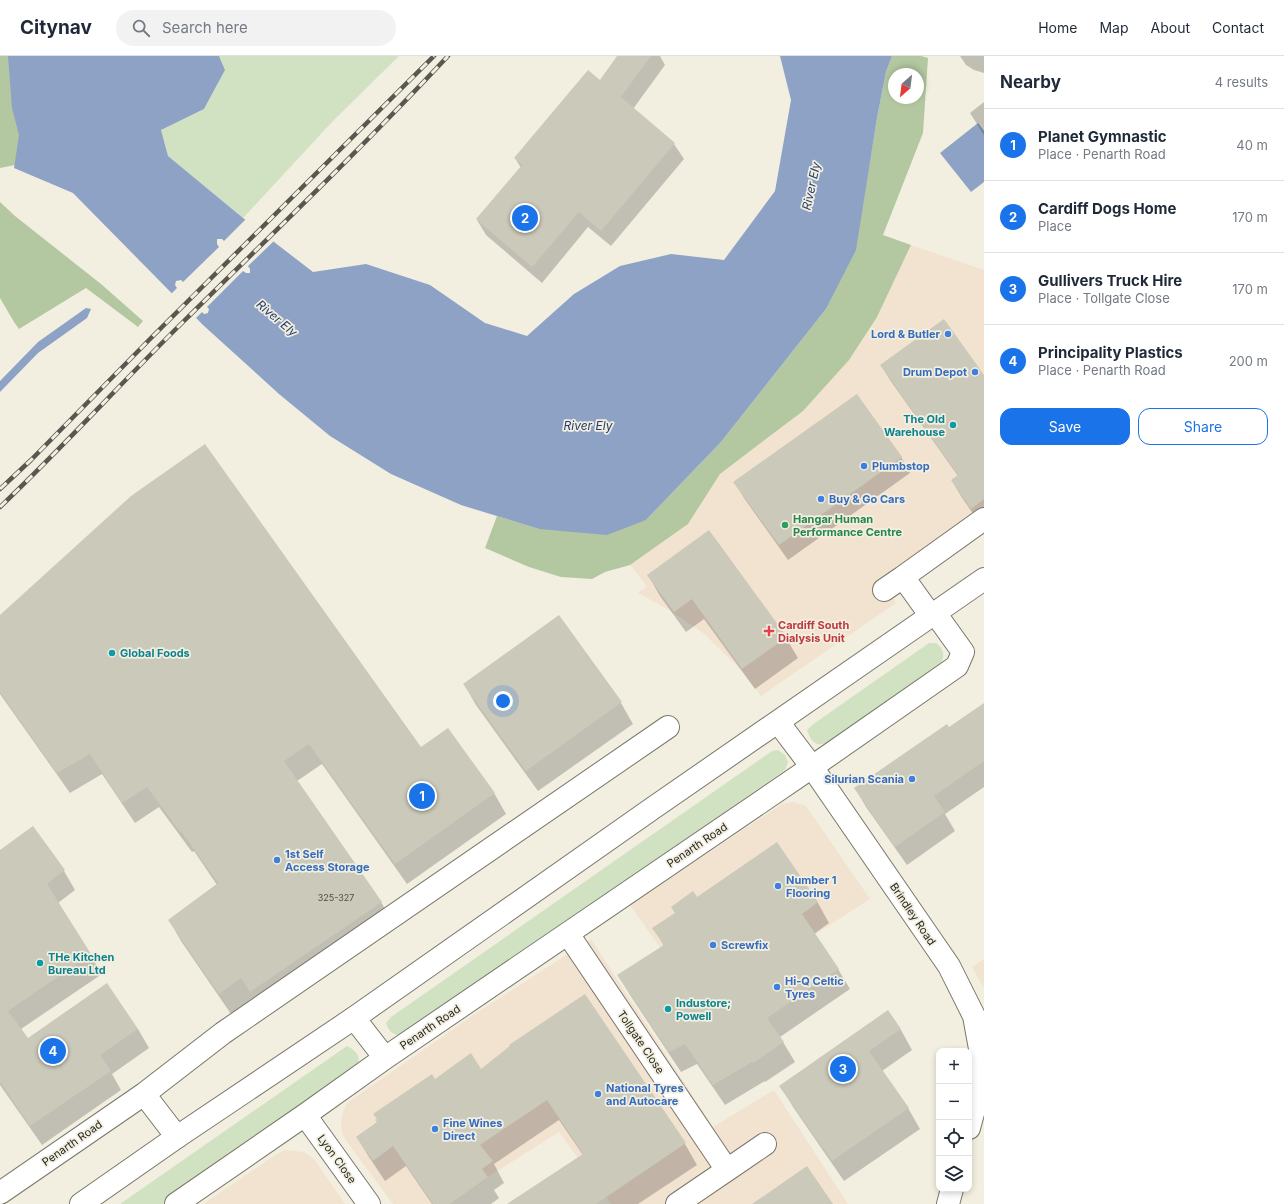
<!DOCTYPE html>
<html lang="en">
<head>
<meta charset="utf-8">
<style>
	:root { --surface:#fff; --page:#f2f2f3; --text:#1f2937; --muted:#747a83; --line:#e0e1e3; --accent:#1a73e8 }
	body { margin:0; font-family:Inter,sans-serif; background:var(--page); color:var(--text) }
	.controls { position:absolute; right:12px; bottom:12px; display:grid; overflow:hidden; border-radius:8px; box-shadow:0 2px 6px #0003 }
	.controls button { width:36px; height:36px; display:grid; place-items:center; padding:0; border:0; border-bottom:1px solid var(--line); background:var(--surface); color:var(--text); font:20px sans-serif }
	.compass { position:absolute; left:888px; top:12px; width:36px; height:36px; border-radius:50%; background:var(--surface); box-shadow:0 2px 6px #0003; rotate:208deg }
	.you { position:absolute; left:503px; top:645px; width:14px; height:14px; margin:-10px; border:3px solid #fff; border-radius:50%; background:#1a73e8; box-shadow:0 0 0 6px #1a73e833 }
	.badge { display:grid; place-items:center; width:26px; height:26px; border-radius:50%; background:var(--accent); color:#fff; font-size:13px; font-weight:700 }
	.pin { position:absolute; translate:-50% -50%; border:2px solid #fff; box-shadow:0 1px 4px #0006 }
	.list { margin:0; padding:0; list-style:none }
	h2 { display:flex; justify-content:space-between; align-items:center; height:52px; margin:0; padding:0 16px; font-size:17px }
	h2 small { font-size:13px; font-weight:400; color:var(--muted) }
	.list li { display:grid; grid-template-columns:26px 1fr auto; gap:12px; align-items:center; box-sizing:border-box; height:72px; padding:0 16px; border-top:1px solid var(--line) }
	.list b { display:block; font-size:15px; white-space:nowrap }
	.list p { margin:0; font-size:13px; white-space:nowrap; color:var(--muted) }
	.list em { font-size:13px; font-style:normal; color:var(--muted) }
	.actions { display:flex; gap:8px; padding:12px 16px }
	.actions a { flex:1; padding:9px 0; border:1px solid var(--accent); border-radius:12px; text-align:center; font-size:14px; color:var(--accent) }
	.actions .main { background:var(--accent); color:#fff }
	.icon { flex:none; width:22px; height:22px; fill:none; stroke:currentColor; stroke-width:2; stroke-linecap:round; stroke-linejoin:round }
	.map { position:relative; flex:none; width:984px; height:1148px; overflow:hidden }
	header { display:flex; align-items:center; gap:24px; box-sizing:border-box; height:56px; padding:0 20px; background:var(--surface); border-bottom:1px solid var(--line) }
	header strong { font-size:19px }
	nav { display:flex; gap:22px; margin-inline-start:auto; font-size:14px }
	.search { width:280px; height:36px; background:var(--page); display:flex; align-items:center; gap:10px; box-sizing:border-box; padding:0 14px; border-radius:22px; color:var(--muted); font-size:15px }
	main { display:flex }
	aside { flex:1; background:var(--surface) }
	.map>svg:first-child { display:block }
	.commercial { fill:#f2e2d0 }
	.green { fill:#d1e2c3 }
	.forest { fill:#b3c8a1; fill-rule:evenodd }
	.water { fill:#8ea2c6 }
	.pier { fill:#f2efe0 }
	.shadow { fill:#0003 }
	.building { fill:#cbc9ba }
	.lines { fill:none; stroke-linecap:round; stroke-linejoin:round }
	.street-casing { stroke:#797769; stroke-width:24 }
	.primary-casing { stroke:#797769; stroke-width:24 }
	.street { stroke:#fff; stroke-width:22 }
	.primary { stroke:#fff; stroke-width:22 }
	.rail-casing { stroke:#595850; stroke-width:4.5 }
	.rail { stroke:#f2efe0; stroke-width:3; stroke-dasharray:9; stroke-linecap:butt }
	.shop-dot { fill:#3f7fe0; stroke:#f2efe0; stroke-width:1.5 }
	.culture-dot { fill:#0f9aa8; stroke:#f2efe0; stroke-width:1.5 }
	.leisure-dot { fill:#2e9e5b; stroke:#f2efe0; stroke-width:1.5 }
	.health-dot { fill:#e0444e; stroke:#f2efe0; stroke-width:1.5 }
	.labels { text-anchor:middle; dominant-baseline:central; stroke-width:3.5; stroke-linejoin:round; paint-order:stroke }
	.number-label { font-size:9px; fill:#4f4e46 }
	.shop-label { font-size:11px; font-weight:bold; fill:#366cbe; stroke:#f2efe0; text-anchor:start }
	.culture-label { font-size:11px; font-weight:bold; fill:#0d838f; stroke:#f2efe0; text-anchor:start }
	.leisure-label { font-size:11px; font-weight:bold; fill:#27864d; stroke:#f2efe0; text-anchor:start }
	.health-label { font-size:11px; font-weight:bold; fill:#be3a42; stroke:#f2efe0; text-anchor:start }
	.street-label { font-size:11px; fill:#262520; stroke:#f2efe0 }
	.water-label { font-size:12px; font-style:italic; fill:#243c6c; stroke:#f2efe0 }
</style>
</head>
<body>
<header>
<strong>Citynav</strong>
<div class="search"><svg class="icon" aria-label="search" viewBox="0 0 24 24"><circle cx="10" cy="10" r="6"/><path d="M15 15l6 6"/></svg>Search here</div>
<nav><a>Home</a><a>Map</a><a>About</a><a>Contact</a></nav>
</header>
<main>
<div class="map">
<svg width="984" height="1148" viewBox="0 0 984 1148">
	<rect width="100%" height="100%" fill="#f2efe0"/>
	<!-- commercial -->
	<path class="commercial" d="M911,189L984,214V456L884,528L896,547L761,640L740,613L703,577L669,554L638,537L647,530L630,509L688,468L720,418L803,355L877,261Z
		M793,746L806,750L870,843L822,874L705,955L630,849L782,748Z
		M591,883L713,1071L774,1034L848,1148H611L559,1076L488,1121L450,1148H393L347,1086L342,1077L341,1064L343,1056L347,1047L475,958Z
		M984,903V932L972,911Z
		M285,1094L304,1096L314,1103L345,1148H203L277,1098Z"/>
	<!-- green -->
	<path class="green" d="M219,0H399L332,66L243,162L168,100L161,74L204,53L225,14Z
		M929,587H936C944,593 946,601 939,610L832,685C818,691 812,689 807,674L812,669Z
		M778,694L785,699L788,706L785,714L405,979C395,980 389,977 386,967L391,961L772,695Z
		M347,990C360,996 363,1007 352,1017L162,1148H120Z"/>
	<!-- forest -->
	<path class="forest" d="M0,0H11L22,72L15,109L0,112Z
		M892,0H921L928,2L923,77L883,179L911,189L877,261L849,304L803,355L720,418L688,468L630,509L605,516L592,523L561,521L529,511L485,492L497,460L539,473L646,464L721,386L826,253L855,194L877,62L886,16ZM894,18H918V42H894Z
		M0,146L15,160L101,228L143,265L138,271L86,232L19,273L14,266L0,242Z"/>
	<!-- water -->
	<path class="water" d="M8,0H219L225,14L204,53L161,74L168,100L243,162L313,216L366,208L430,229L485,267L527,280L574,238L620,210L671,198L724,204L775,135L791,44L780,0H892L886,16L877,62L856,194L826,253L721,386L646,464L607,479L539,473L461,449L391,418L330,380L279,338L203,269L73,137L14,112L19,79L12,52Z
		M978,67L984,75V126L971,136L940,97Z
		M86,252L91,253L87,262L38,297L0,336V325L38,286Z"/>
	<!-- pier -->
	<path class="pier" d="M247,162L275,184L248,210L250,213V217H246L243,215L207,251L209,253L208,257L204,258L202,256L195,263L170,239L177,232L175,229L176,225L181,224L183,226L219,191L217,188V183H222L224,185Z"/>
	<!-- shadow -->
	<path class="shadow" d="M618,0H660L665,9L633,53L674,88L684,103L611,190L588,171L542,227L486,179L477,164L521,112L515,102L600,25Z
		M960,0H984V17L974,14L966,9Z
		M984,46V79L970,57Z
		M881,309L984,321V465L980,468L961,440L952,425L958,420L890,324Z
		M901,401L910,417L788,504L744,442L735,426Z
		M648,519L786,582L798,602L755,633L704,563L686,576L660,540Z
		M0,560L421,692L494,737L506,758L407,828L322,708L297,725L381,846L393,867L263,956L253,942L231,958L181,885L169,864L217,829L194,795L192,796L159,751L135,767L102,718L70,737L0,638Z
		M559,561L621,647L633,668L538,735L476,649L464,628Z
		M984,648V731L945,758L955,775L907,809L866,751L855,732L949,672Z
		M777,788L818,847L829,867L814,878L838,913L850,933L780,981L795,1006L765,1026V1025L725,1049L697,1008L681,1016L630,939L618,919L664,890L654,872Z
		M0,795L64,815L75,834L58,847L102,918L21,973L28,983L138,973L149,992L112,1018L121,1034L42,1089L0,1029Z
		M585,940L685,1088L697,1109L638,1148H509L583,1099L559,1064L494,1108L504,1127L494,1134L499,1142L491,1148H432L406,1110L385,1125L369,1101L357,1081L435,1025L481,1014Z
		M888,956L901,974L912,994L882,1015L908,1052L920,1073L844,1125L793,1051L781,1030Z"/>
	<!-- building -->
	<path class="building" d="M617,0H651L621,41L675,87L601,175L579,156L532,211L476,163L522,109L514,102L588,14L600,24Z
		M944,263L984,319V443L971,453L951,424L958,419L880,309Z
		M857,338L902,401L779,489L733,426Z
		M205,388L421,691L448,672L495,737L395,808L309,688L284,705L382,846L250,936L241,922L219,938L168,864L218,827L181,775L180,776L147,731L122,747L90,698L57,717L0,636V559L131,440Z
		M709,474L787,581L742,613L692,543L674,556L647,519Z
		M559,559L622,646L526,715L463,628Z
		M984,647V705L934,740L945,756L895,791L854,732L947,668L949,671Z
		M33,770L65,814L47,828L91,898L8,955L28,982L107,927L138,973L100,999L111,1015L30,1070L0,1026V794Z
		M777,786L818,846L802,858L839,913L767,962L784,986L753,1007L752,1006L713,1029L685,988L669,996L617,919L664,889L652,872L675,857L671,851L693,835L697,841Z
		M585,938L686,1087L596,1148H507L583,1098L547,1044L480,1089L493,1105L482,1113L488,1121L450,1148H433L393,1090L373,1105L356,1081L377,1066L375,1064L377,1063L373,1058L432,1018L435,1023L471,997L481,1013L510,990L509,989Z
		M888,954L901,973L869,995L909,1052L832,1105L779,1030Z
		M807,1110L833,1148H752L771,1135Z"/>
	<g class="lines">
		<!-- street casing -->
		<g class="street-casing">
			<path id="street" d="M884,534L903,521
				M931,560L903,521L984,463
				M778,666L812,711L949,910L974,960L981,998L979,1035L969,1072
				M568,878L727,1114L765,1088
				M354,962L385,1002
				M144,1038L177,1081
				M305,1059L369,1148
				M0,1137L144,1038L223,977L668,671
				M176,1148L305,1059L385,1002L812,711L957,610L963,596L935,557
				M677,1148L727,1114
				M948,1148L952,1133"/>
		</g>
		<!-- primary casing -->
		<g class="primary-casing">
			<path id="primary" d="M81,1148L177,1081L354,962L653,752L984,523"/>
		</g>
		<!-- street -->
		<use href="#street" class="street"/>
		<!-- primary -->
		<use href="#primary" class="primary"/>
		<!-- rail casing -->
		<g class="rail-casing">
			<path id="rail" d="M0,433L31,404L150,283L434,0
				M0,451C63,391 122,326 184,265C273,177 363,91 448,0"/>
		</g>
		<!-- rail -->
		<use href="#rail" class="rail"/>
	</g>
	<!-- markers -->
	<g class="shop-dot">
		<circle cx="948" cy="278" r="4"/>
		<circle cx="975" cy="316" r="4"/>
		<circle cx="864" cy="410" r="4"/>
		<circle cx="821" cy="443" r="4"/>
		<circle cx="912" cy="723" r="4"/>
		<circle cx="277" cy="804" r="4"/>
		<circle cx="778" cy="830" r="4"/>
		<circle cx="713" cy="889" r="4"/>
		<circle cx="777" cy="931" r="4"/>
		<circle cx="598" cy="1038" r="4"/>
		<circle cx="435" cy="1073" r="4"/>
	</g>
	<g class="culture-dot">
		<circle cx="953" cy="369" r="4"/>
		<circle cx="112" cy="597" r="4"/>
		<circle cx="40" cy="907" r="4"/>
		<circle cx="668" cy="953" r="4"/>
	</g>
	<circle class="leisure-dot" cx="785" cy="469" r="4"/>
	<path class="health-dot" d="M767 569h4v4h4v4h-4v4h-4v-4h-4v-4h4z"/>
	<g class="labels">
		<!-- number labels -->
		<g class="number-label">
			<text x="336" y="841">325-327</text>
		</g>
		<!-- shop labels -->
		<g class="shop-label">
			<text x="940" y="278" text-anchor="end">Lord &amp; Butler</text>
			<text x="967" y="316" text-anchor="end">Drum Depot</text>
			<text x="872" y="410">Plumbstop</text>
			<text x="829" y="443">Buy &amp; Go Cars</text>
			<text x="904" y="723" text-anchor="end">Silurian Scania</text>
			<text x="285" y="798">1st Self<tspan x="285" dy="13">Access Storage</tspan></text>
			<text x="786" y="824">Number 1<tspan x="786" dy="13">Flooring</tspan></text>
			<text x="721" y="889">Screwfix</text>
			<text x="785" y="925">Hi-Q Celtic<tspan x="785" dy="13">Tyres</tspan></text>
			<text x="606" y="1032">National Tyres<tspan x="606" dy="13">and Autocare</tspan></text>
			<text x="443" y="1067">Fine Wines<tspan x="443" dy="13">Direct</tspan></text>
		</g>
		<!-- culture labels -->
		<g class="culture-label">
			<text x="945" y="363" text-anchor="end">The Old<tspan x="945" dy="13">Warehouse</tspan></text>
			<text x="120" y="597">Global Foods</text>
			<text x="48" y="901">THe Kitchen<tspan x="48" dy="13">Bureau Ltd</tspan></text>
			<text x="676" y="947">Industore;<tspan x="676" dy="13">Powell</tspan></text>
		</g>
		<!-- leisure labels -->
		<g class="leisure-label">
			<text x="793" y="463">Hangar Human<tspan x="793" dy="13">Performance Centre</tspan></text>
		</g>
		<!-- health labels -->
		<g class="health-label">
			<text x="778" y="569">Cardiff South<tspan x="778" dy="13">Dialysis Unit</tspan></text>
		</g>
		<!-- street labels -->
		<g class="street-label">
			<text transform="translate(697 789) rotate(-34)">Penarth Road</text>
			<text transform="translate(913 858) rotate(56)">Brindley Road</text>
			<text transform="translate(430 971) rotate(-34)">Penarth Road</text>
			<text transform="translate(641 986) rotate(56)">Tollgate Close</text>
			<text transform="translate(72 1087) rotate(-35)">Penarth Road</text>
			<text transform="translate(337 1103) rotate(54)">Lyon Close</text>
		</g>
		<!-- water labels -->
		<g class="water-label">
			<text transform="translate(811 130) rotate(-78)">River Ely</text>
			<text transform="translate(277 262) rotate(40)">River Ely</text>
			<text x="588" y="369">River Ely</text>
		</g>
	</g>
</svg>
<div class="controls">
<button>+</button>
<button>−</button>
<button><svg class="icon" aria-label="locate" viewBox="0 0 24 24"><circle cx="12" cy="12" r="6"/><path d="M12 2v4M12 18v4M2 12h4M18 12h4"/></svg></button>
<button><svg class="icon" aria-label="layers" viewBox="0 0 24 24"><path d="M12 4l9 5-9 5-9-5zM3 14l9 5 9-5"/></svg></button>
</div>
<svg class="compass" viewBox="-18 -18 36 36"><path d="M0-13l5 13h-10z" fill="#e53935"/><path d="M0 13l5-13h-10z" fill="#747a83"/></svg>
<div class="you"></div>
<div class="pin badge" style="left:422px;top:740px">1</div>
<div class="pin badge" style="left:525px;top:162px">2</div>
<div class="pin badge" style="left:843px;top:1013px">3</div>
<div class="pin badge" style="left:53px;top:995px">4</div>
</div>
<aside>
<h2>Nearby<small>4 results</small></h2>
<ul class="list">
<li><span class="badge">1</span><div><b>Planet Gymnastic</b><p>Place · Penarth Road</p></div><em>40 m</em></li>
<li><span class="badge">2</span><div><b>Cardiff Dogs Home</b><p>Place</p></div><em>170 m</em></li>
<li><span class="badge">3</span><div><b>Gullivers Truck Hire</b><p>Place · Tollgate Close</p></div><em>170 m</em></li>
<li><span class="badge">4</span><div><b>Principality Plastics</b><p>Place · Penarth Road</p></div><em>200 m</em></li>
</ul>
<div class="actions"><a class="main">Save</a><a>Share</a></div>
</aside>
</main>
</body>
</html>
